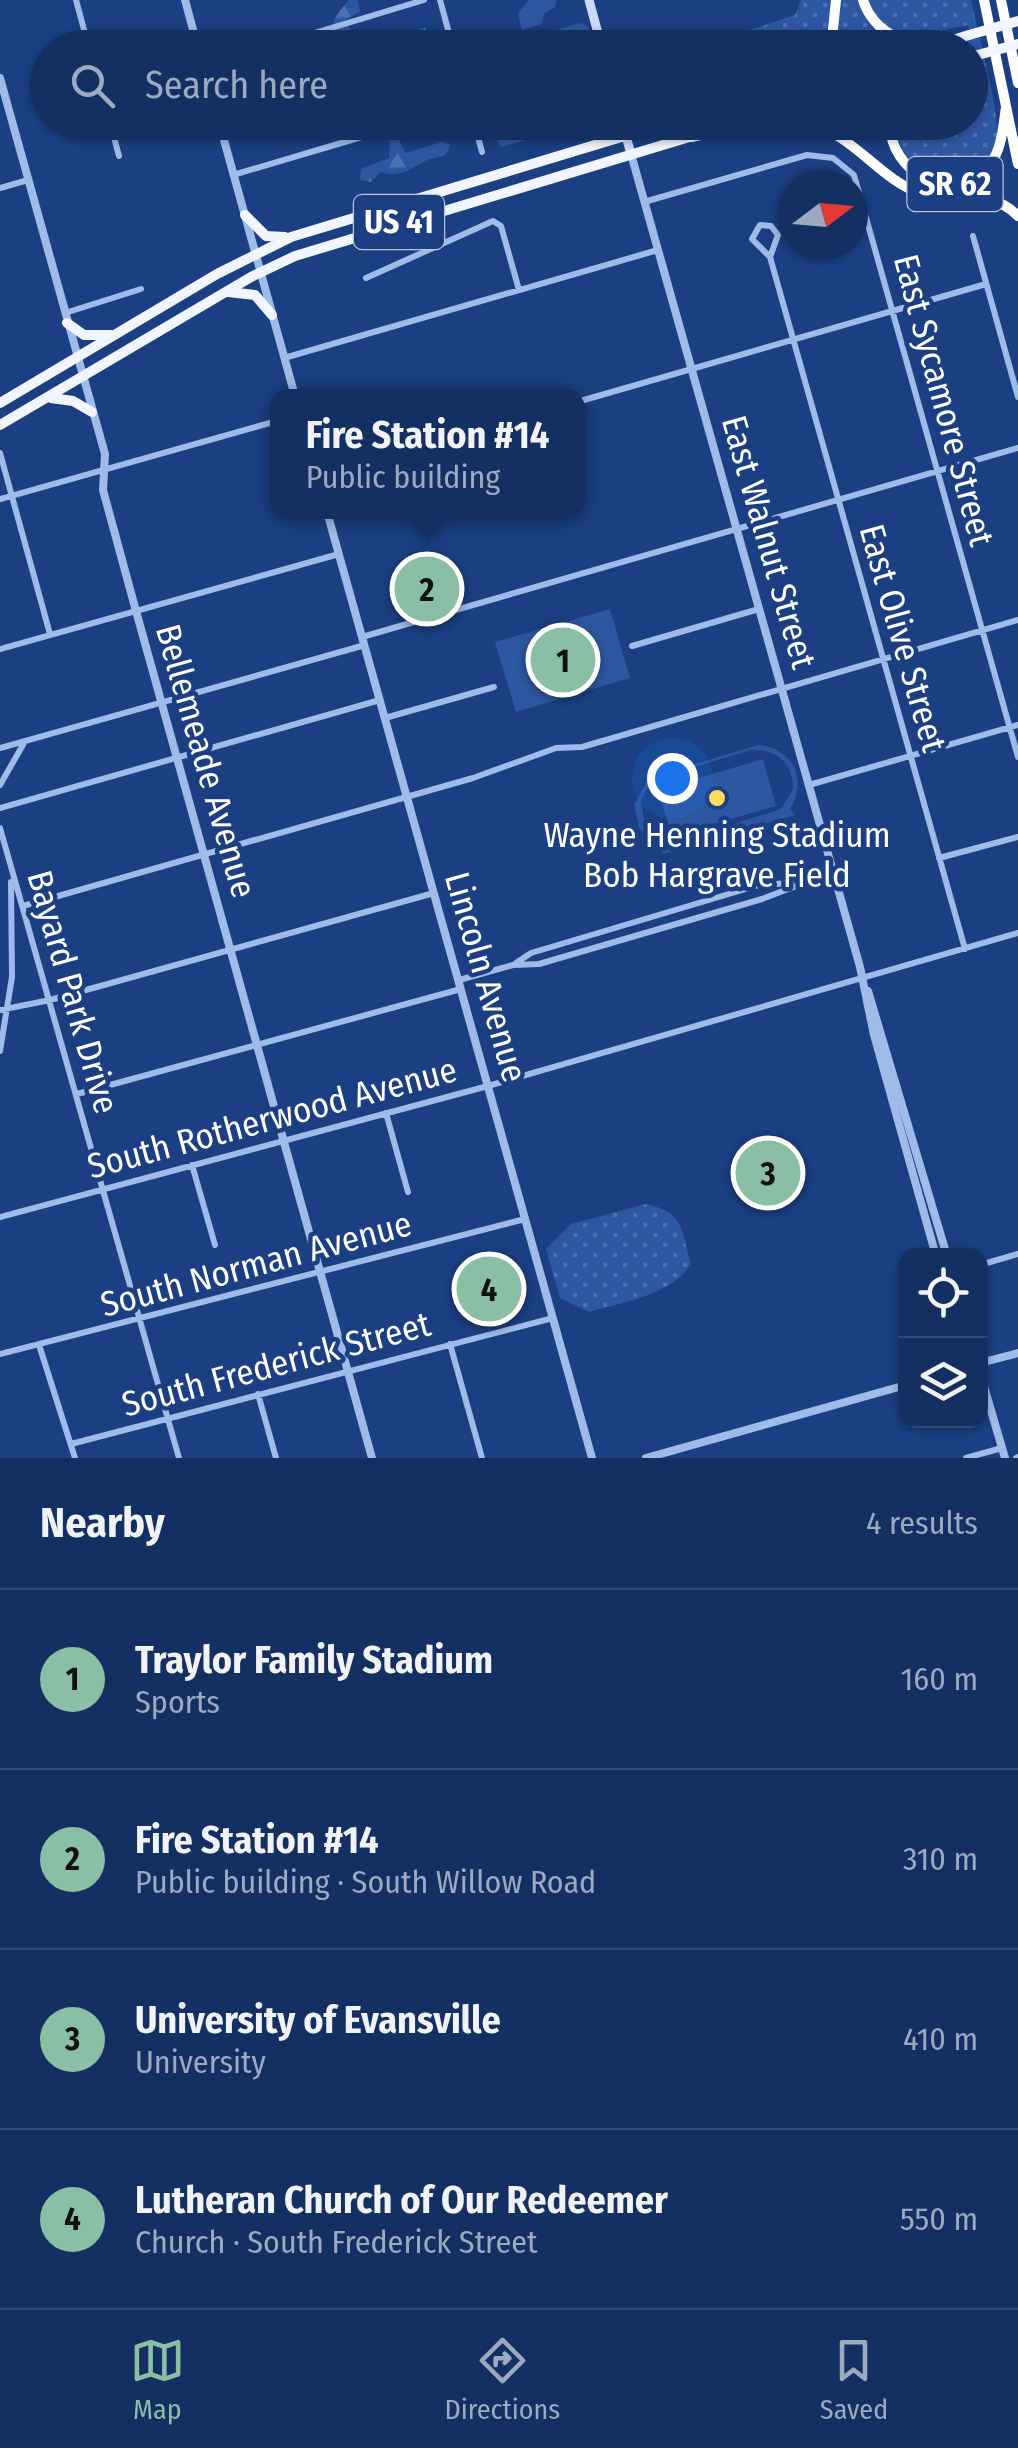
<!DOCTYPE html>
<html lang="en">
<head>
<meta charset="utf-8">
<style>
	:root { --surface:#142f62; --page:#213b6b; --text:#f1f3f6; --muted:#9da9be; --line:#334a77; --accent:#8abfa5 }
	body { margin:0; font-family:"Fira Sans Condensed",sans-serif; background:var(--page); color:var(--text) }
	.controls { position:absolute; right:30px; bottom:30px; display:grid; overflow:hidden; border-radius:20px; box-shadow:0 2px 8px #0004 }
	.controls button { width:90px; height:90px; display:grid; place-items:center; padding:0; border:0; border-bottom:2px solid var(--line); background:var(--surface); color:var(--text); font:50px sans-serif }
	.compass { position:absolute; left:778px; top:170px; width:90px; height:90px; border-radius:50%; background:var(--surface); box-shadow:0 2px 8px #0004; rotate:74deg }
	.you { position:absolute; left:672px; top:778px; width:35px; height:35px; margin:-25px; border:8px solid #fff; border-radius:50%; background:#1a73e8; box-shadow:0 0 0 15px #1a73e833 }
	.badge { display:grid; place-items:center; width:65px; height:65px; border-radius:50%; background:var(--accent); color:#111; font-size:32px; font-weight:700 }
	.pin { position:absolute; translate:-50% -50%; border:5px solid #fff; box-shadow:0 2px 10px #0006 }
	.popup { position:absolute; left:270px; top:389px; width:315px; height:130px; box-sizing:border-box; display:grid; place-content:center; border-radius:20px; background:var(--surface); filter:drop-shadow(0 2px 8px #0005); font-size:32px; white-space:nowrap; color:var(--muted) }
	.popup b { font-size:38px; color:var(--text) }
	.popup::after { content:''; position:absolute; left:50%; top:100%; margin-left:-20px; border:20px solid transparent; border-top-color:var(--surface) }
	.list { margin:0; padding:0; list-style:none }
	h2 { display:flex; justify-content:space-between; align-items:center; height:130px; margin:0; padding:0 40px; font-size:42px }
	h2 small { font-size:32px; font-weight:400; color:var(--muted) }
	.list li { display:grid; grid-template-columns:65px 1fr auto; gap:30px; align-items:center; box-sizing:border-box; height:180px; padding:0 40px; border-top:2px solid var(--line) }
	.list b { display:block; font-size:38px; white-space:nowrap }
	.list p { margin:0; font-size:32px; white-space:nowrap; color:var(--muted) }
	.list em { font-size:32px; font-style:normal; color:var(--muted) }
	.icon { flex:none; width:55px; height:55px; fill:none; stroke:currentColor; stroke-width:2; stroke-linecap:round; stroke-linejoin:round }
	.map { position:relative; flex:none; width:1018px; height:1458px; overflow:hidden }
	.search { position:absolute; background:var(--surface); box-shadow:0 2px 8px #0004; left:30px; right:30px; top:30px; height:110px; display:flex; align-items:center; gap:25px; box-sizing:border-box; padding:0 35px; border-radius:55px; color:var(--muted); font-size:38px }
	.sheet { height:850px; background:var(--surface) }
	nav { display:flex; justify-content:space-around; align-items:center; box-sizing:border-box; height:140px; border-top:2px solid var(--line); background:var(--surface); font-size:28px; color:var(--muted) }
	nav a { display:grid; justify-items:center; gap:5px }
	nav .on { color:var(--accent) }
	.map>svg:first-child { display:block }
	.grass { fill:url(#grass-dots) }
	.forest { fill:url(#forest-firs) }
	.pitch { fill:#2e57a1; fill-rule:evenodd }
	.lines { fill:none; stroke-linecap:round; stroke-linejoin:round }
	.minor { stroke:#9fbbea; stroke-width:6 }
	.tertiary { stroke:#9fbbea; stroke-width:8 }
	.secondary { stroke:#cbdaf8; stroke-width:9 }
	.trunk { stroke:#f1f5fe; stroke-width:10 }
	.motorway { stroke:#fff; stroke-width:10 }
	.trunk-bridge { stroke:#f1f5fe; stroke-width:10 }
	.poi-dot { fill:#fcdc5c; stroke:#1b3f82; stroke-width:4 }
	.labels { text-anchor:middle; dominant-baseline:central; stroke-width:9; stroke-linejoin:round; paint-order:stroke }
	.shield { fill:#1b3f82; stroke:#bbc5da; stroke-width:2.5 }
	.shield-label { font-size:32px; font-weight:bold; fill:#fff }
	.street-label { font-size:35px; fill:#fff; stroke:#1b3f82 }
	.poi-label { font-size:35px; fill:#fff; stroke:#1b3f82 }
</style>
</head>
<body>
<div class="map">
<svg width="1018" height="1458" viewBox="0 0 1018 1458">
	<defs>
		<pattern id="grass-dots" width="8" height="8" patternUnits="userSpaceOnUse" patternTransform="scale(2.5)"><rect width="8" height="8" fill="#2e57a1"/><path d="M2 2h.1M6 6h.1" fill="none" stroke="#4d70af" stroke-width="1.8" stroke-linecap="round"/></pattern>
		<pattern id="forest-firs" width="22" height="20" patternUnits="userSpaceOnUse" patternTransform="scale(2.5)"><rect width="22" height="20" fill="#2e57a1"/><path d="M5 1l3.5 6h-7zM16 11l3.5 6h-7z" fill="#4d70af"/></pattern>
	</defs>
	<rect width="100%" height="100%" fill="#1b3f82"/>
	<!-- grass -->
	<path class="grass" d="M801,0H831L825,47L730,48L750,30L795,15Z
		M840,0H858L869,24L899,45L837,48Z
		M867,0H971C974,16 1002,119 997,139C981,201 902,187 894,123L970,122L971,66L979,63L974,46L942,47L970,39L968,25C925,33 891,51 867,0Z
		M646,1204C685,1213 681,1229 691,1264C672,1295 623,1302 589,1312L560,1298L546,1249L571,1224Z"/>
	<!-- forest -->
	<path class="forest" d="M349,0H358L360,12L345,20L358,44L377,40L380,47H333C327,24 336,15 349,0Z
		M529,0H556L555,7L545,13L541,24L522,30L518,13Z
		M579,23L588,26L593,47L528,46V39Z
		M425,27L432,47H393L398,37Z
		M517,123L525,128L526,140L501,147L496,139L488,141L489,128Z
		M548,123V122L603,123L551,139L553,131H542L549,127Z
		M390,135H396L406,153L442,142L451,145L445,155C440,158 435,157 430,159C416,164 401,180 381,172L371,182L360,180L361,169L389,158Z"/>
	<!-- pitch -->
	<path class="pitch" d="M610,609L630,678L516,712L495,642Z
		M758,745C793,748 808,779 790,809L795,815L663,854L639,828L634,804L649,778ZM751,750C777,749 793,763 793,789L781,809L673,843L646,829L641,801L648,787L661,777Z
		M763,759L776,806L672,836L658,790Z"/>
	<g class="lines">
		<!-- minor -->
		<path class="minor" d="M76,0L89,48
			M440,0L453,48
			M265,48L424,0
			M110,122L119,156
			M474,122L482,152
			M233,175L412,122
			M0,188L28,180
			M644,202L807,155L833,158L854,175L1018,757
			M973,236L1018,397
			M770,257L752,239L760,225L771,226L778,235L770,257L965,949
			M366,278L493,221L501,226L519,290
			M65,313L141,289
			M284,358L658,250
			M577,402L986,284
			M0,453L50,634
			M0,499L277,421
			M362,637L1018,448
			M632,646L759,609
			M0,649L339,554
			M385,718L494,687
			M0,748L365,645
			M0,785L24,743
			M809,785L1018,725
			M0,808L380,700
			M0,828L179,1458
			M939,858L1018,837
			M23,906L473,778L556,748L582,747L1018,620
			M516,963L531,953L759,885L791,883
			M459,980L513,965L539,964L762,899L833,872
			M0,1010L50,1000L434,893
			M0,1051L12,977L11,882
			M77,1094L461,989
			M386,1113L408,1192
			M192,1165L215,1245
			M0,1217L488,1086L1018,933
			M980,1265L1018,1254
			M450,1344L482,1458
			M40,1348L75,1458
			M0,1354L525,1219
			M258,1394L276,1458
			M71,1444L553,1318
			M966,1458L1002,1448
			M1016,1458L1018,1457"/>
		<!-- tertiary -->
		<path class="tertiary" d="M185,0L198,48
			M0,78L105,454L103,490L136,611L372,1458
			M219,122L295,396
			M631,154L860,967L874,1035L936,1256
			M327,512L592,1458
			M868,991L947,1256
			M980,1363L1018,1353
			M980,1373L1005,1458
			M646,1458L906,1385"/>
		<!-- secondary -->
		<path class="secondary" d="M589,0L602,48
			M622,122L631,154"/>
		<!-- trunk -->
		<path class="trunk" d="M936,45L969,35
			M245,215L266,236L285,237
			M228,292L255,295L272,315
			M67,323L84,335H111
			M51,398L73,401L92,412
			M0,403L217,274L291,237L671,122
			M0,425L251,277L295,256L696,135"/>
		<!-- motorway -->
		<path class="motorway" d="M863,0C874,34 908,47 941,43
			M984,0L1018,164
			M1001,0L1018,83
			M831,48L836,0
			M802,122C853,131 876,178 922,194C955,205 991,187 1018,216
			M890,122C888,172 954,209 989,166C1002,150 1003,127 1006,107
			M691,137L763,122"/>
		<!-- trunk-bridge -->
		<path class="trunk-bridge" d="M969,35L1018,21
			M974,56L1018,44"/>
	</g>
	<!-- markers -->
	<circle class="poi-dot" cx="717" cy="798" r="10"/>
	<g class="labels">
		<!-- shield labels -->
		<g class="shield">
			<rect x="907.5" y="157" width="95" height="54" rx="8"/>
			<rect x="354" y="195" width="90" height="54" rx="8"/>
		</g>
		<g class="shield-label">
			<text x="955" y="184">SR 62</text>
			<text x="399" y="222">US 41</text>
		</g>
		<!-- street labels -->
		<g class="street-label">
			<text transform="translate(944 400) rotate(75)">East Sycamore Street</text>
			<text transform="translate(769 542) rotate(74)">East Walnut Street</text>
			<text transform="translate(903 638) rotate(74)">East Olive Street</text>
			<text transform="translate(206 761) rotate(74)">Bellemeade Avenue</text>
			<text transform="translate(486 977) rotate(74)">Lincoln Avenue</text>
			<text transform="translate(73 992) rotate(74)">Bayard Park Drive</text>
			<text transform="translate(272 1118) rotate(-15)">South Rotherwood Avenue</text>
			<text transform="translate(256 1264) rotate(-15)">South Norman Avenue</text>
			<text transform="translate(276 1364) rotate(-15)">South Frederick Street</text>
		</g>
		<!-- poi labels -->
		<g class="poi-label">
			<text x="717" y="835">Wayne Henning Stadium<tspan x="717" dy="40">Bob Hargrave Field</tspan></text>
		</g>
	</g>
</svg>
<div class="controls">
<button><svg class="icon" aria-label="locate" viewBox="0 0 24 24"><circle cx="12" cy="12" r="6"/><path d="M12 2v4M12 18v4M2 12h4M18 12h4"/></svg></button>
<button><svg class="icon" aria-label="layers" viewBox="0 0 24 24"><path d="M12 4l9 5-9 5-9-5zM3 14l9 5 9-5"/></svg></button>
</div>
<svg class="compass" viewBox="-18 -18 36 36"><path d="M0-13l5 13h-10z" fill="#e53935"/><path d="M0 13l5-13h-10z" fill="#9da9be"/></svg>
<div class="you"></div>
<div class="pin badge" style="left:563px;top:660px">1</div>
<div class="pin badge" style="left:427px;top:589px">2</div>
<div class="popup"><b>Fire Station #14</b>Public building</div>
<div class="pin badge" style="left:768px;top:1173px">3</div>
<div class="pin badge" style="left:489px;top:1289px">4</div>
<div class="search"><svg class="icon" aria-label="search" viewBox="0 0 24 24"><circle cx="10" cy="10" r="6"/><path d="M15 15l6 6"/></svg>Search here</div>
</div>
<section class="sheet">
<h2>Nearby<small>4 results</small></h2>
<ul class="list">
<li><span class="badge">1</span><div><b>Traylor Family Stadium</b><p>Sports</p></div><em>160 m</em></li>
<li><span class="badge">2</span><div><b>Fire Station #14</b><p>Public building · South Willow Road</p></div><em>310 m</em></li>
<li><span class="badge">3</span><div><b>University of Evansville</b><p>University</p></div><em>410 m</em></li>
<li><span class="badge">4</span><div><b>Lutheran Church of Our Redeemer</b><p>Church · South Frederick Street</p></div><em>550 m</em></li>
</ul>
</section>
<nav>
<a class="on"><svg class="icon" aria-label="map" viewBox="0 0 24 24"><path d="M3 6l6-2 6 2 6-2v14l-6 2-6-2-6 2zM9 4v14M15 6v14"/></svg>Map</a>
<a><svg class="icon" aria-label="directions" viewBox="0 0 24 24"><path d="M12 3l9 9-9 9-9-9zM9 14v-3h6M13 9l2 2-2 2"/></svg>Directions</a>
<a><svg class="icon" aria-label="saved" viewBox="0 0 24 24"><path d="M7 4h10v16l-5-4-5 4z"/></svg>Saved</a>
</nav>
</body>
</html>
